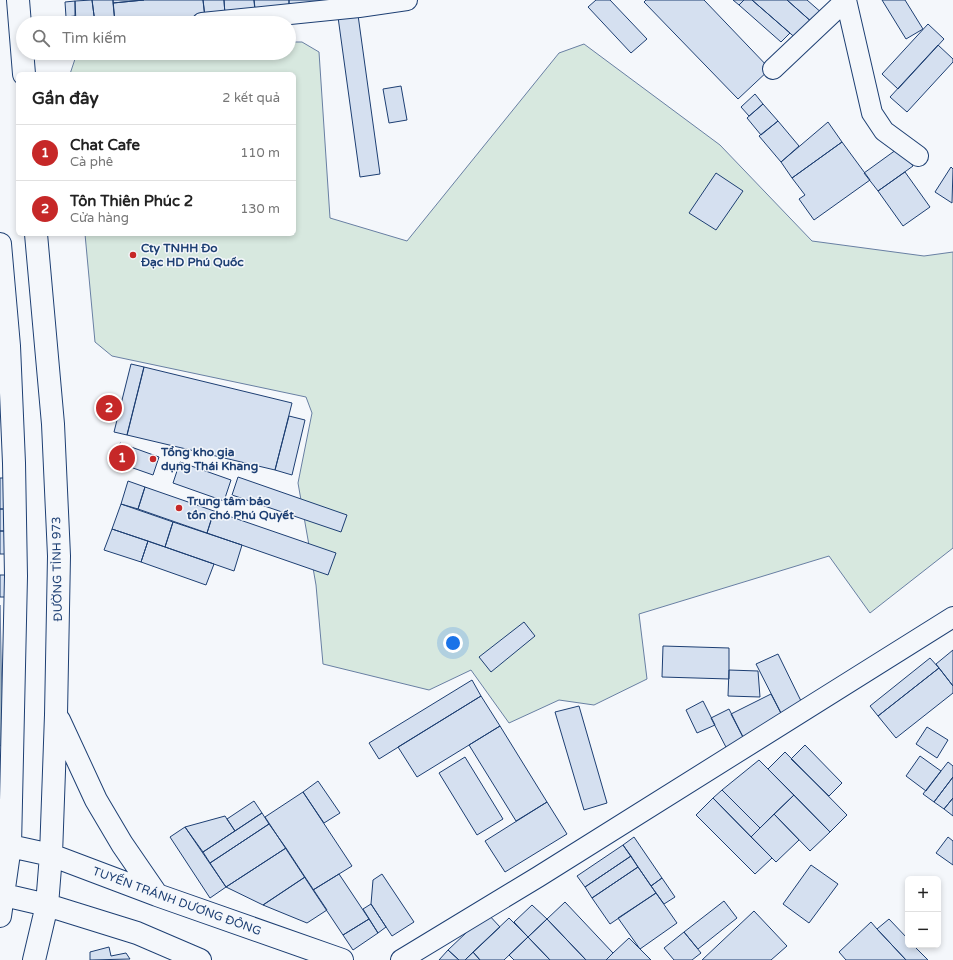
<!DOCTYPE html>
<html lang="vi">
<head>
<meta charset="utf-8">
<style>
	:root { --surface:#fff; --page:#f6f6f6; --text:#222; --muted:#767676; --line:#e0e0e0; --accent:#c62828 }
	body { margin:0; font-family:"Varela Round",sans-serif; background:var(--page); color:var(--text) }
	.controls { position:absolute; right:12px; bottom:12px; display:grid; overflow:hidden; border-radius:6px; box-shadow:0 2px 6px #0003 }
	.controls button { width:36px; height:36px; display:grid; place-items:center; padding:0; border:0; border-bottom:1px solid var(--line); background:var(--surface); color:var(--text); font:20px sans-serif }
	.you { position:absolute; left:453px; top:643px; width:14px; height:14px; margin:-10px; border:3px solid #fff; border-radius:50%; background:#1a73e8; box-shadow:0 0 0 6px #1a73e833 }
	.badge { display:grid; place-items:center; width:26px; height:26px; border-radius:50%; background:var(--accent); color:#fff; font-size:13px; font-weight:700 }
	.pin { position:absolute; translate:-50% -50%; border:2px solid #fff; box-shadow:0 1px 4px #0006 }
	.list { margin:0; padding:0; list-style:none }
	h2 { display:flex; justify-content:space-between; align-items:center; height:52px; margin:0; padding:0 16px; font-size:17px }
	h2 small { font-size:13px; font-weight:400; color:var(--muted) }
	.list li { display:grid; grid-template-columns:26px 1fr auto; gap:12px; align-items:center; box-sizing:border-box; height:56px; padding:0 16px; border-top:1px solid var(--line) }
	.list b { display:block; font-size:15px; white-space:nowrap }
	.list p { margin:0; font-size:13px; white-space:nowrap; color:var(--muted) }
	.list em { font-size:13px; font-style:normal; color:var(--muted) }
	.icon { flex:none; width:22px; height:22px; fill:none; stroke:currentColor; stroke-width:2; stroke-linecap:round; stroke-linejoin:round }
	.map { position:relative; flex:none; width:953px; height:960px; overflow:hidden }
	.search { position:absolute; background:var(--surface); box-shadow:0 2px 6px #0003; left:16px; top:16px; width:280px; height:44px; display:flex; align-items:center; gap:10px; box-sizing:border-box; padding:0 14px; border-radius:22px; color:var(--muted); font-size:15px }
	.panel { position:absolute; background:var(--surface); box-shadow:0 2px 6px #0003; left:16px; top:72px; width:280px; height:164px; border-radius:6px }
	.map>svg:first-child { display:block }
	.green { fill:#d7e8df; stroke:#687fa3 }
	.building { fill:#d5e0f0; stroke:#1d3f73 }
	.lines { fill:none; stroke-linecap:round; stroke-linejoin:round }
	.minor-casing { stroke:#1d3f73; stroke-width:22 }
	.primary-casing { stroke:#1d3f73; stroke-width:24 }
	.minor { stroke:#f4f7fb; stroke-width:20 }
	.primary { stroke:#f4f7fb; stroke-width:22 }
	.poi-dot { fill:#c62828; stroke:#f4f7fb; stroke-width:1.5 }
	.labels { text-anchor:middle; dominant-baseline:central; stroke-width:3; stroke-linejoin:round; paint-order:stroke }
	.poi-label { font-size:12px; font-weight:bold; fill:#1d3f73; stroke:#f4f7fb; text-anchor:start }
	.street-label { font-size:12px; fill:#1d3f73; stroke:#f4f7fb }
</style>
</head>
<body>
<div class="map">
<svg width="953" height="960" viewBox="0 0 953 960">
	<rect width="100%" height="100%" fill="#f4f7fb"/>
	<!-- green -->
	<path class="green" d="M289,42H302L319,52L330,218L407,241L559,53L584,44L720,145L812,241L924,256L953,252V548L870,613L829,556L639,614L647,679L594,705L559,700L509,723L471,670L429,690L323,664L316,585L298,483L312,413L306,397L112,356L95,342L85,234H294V74H70L76,56L119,53H289Z
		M0,605L3,744L0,746Z"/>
	<!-- building -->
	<path class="building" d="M92,0L95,23H76L75,1Z
		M92,0H113L115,23H95Z
		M113,0H144L113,3Z
		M144,0H203L205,19L153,23H115L113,3Z
		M203,0H224L225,15L205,16Z
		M224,0H254L255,12L225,15Z
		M254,0H289V5L255,8Z
		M289,0H339L289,5Z
		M596,0H610L647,39L631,53L588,7Z
		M646,0H704L770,69L738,99L644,2Z
		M733,0H744L739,5Z
		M744,0H752L790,33L781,42L739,5Z
		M752,0H787L814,24L799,41Z
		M787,0H807L823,14L814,24Z
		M882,0H905L923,29L906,39Z
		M75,1V16L66,17L65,2Z
		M358,15L380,174L360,177L338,17Z
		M928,24L944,39L898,89L882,74Z
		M938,45L953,59V62L907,112L890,97Z
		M401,86L407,120L389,123L383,89Z
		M755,94L763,104L749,116L741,107Z
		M763,104L778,121L761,135L747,118Z
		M778,121L799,146L781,162L759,136Z
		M828,122L842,142L792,178L781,162Z
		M842,142L870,180L814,220L799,199L805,195L792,178Z
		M900,147L913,166L878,191L864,173Z
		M951,167L953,169L952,203L935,192Z
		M905,172L930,207L903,226L878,191Z
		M716,173L743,191L716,230L689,213Z
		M131,364L144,367L127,435L114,432Z
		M144,367L292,403L275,470L127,435Z
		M289,416L305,420L292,475L275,470Z
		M120,443L159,457L153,475L113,461Z
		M180,462L231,480L224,501L173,483Z
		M238,477L347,515L341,532L232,495Z
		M0,478H9V509H0Z
		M128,481L145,487L138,509L121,504Z
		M145,487L214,511L207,533L138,509Z
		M121,504L173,522L165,547L112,529Z
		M0,509H12V531H0Z
		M214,511L336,553L328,575L207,533Z
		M173,522L242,545L234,571L165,547Z
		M112,529L148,541L141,562L104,550Z
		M0,531H12V554H0Z
		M148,541L214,564L206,585L141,562Z
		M0,575H8L9,597H0Z
		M524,622L535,636L491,672L479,657Z
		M663,646L729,648V679L662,677Z
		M953,650V686L936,664Z
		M778,654L802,703L781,713L756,664Z
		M930,658L939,668L878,716L870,706Z
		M939,668L953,686V693L896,738L878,716Z
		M729,670L758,671L760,697L728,696Z
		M472,680L481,696L379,759L369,743Z
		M771,694L785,721L745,741L731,714Z
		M481,696L500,726L417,777L398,747Z
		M703,701L715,725L697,733L686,710Z
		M579,706L607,803L584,810L555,712Z
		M729,709L745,741L729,753L711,718Z
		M500,726L547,802L516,821L469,745Z
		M927,727L948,740L937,758L916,744Z
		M805,745L842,783L829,796L791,759Z
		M785,752L847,815L830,832L768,769Z
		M920,756L941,771L926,791L906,776Z
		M465,757L503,819L477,835L439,773Z
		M759,760L794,795L760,828L722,790Z
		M948,762L953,766V777L934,802L923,794Z
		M953,777V798L944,809L934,802Z
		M318,781L340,813L324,823L303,792Z
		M722,790L760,828L751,837L713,798Z
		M303,792L352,866L313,890L265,817Z
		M794,795L830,832L810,851L774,814Z
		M713,798L772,858L755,874L696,815Z
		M953,798V816L944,809Z
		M254,801L262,813L235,831L227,819Z
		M547,802L567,834L505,872L485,841Z
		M262,813L269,824L210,863L203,852Z
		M774,814L799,840L776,862L751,837Z
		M225,816L235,831L203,852L185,827Z
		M269,824L286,848L226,887L210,863Z
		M185,827L226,887L210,898L170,837Z
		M634,837L662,878L651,886L623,845Z
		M948,837L953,841V865L936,853Z
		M623,845L631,856L585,887L577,876Z
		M286,848L305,877L263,905L226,887Z
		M631,856L638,867L592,898L585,887Z
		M811,865L838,884L809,923L783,904Z
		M638,867L656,893L610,924L592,898Z
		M339,874L369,919L343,935L313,890Z
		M382,874L414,922L392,936L371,904L373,880Z
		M305,877L327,910L307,923L263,905Z
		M662,878L675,897L664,904L651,886Z
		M656,893L677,923L640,949L618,918Z
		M724,901L737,918L698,949L684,932Z
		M565,902L613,953L606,960H586L547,919Z
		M371,904L386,927L378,933L363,909Z
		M532,905L547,919L528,937L514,922Z
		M754,911L787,946L771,960H702Z
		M487,913L500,927L465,960H459L448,950Z
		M509,918L528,937L504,960H480L473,952Z
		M369,919L378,933L353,950L343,935Z
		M547,919L586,960H550L528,937Z
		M889,919L908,939V945H913L928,960H906L877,929Z
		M871,922L877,929L906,960H846L839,952Z
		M684,932L701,953L692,960H674L664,948Z
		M528,937L550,960H514L509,955Z
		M629,938L651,960H606L613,953Z
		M109,947L111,956L126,953L130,959L90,960V952Z
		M448,950L459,960H439Z
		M473,952L480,960H465Z"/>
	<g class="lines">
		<!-- minor casing -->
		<g class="minor-casing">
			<path id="minor" d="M846,0L872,113L884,131L918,156
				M202,23L359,7L407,0
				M773,69L846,0
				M401,960L538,877L953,617"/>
		</g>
		<!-- primary casing -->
		<g class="primary-casing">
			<path id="primary" d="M18,0L24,74
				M0,244L9,346L14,463L16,576L10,846L0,916
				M59,720L96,800L122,844L157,895
				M10,846L51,855L157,895L342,960
				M4,895L47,905L137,933L200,960
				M34,960L47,905L51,855L56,715L59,556L53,424L36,234"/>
		</g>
		<!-- minor -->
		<use href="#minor" class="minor"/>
		<!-- primary -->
		<use href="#primary" class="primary"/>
	</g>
	<!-- markers -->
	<g class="poi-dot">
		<circle cx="133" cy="255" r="4"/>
		<circle cx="153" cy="459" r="4"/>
		<circle cx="179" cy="508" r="4"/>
	</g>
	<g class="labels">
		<!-- poi labels -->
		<g class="poi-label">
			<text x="141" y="248">Cty TNHH Đo<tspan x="141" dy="14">Đạc HD Phú Quốc</tspan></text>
			<text x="161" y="452">Tổng kho gia<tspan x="161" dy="14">dụng Thái Khang</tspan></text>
			<text x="187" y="501">Trung tâm bảo<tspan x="187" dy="14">tồn chó Phú Quyết</tspan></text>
		</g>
		<!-- street labels -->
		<g class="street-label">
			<text transform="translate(57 569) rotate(-91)">ĐƯỜNG TỈNH 973</text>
			<text transform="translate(177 901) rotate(20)">TUYẾN TRÁNH DƯƠNG ĐÔNG</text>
		</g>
	</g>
</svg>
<div class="controls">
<button>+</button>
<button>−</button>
</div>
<div class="you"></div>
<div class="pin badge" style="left:122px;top:458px">1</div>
<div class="pin badge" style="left:109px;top:408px">2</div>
<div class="search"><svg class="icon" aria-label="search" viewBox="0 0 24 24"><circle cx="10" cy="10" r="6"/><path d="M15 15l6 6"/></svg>Tìm kiếm</div>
<section class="panel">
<h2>Gần đây<small>2 kết quả</small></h2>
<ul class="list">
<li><span class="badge">1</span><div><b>Chat Cafe</b><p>Cà phê</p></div><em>110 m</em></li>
<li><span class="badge">2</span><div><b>Tôn Thiên Phúc 2</b><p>Cửa hàng</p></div><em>130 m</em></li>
</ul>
</section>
</div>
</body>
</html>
